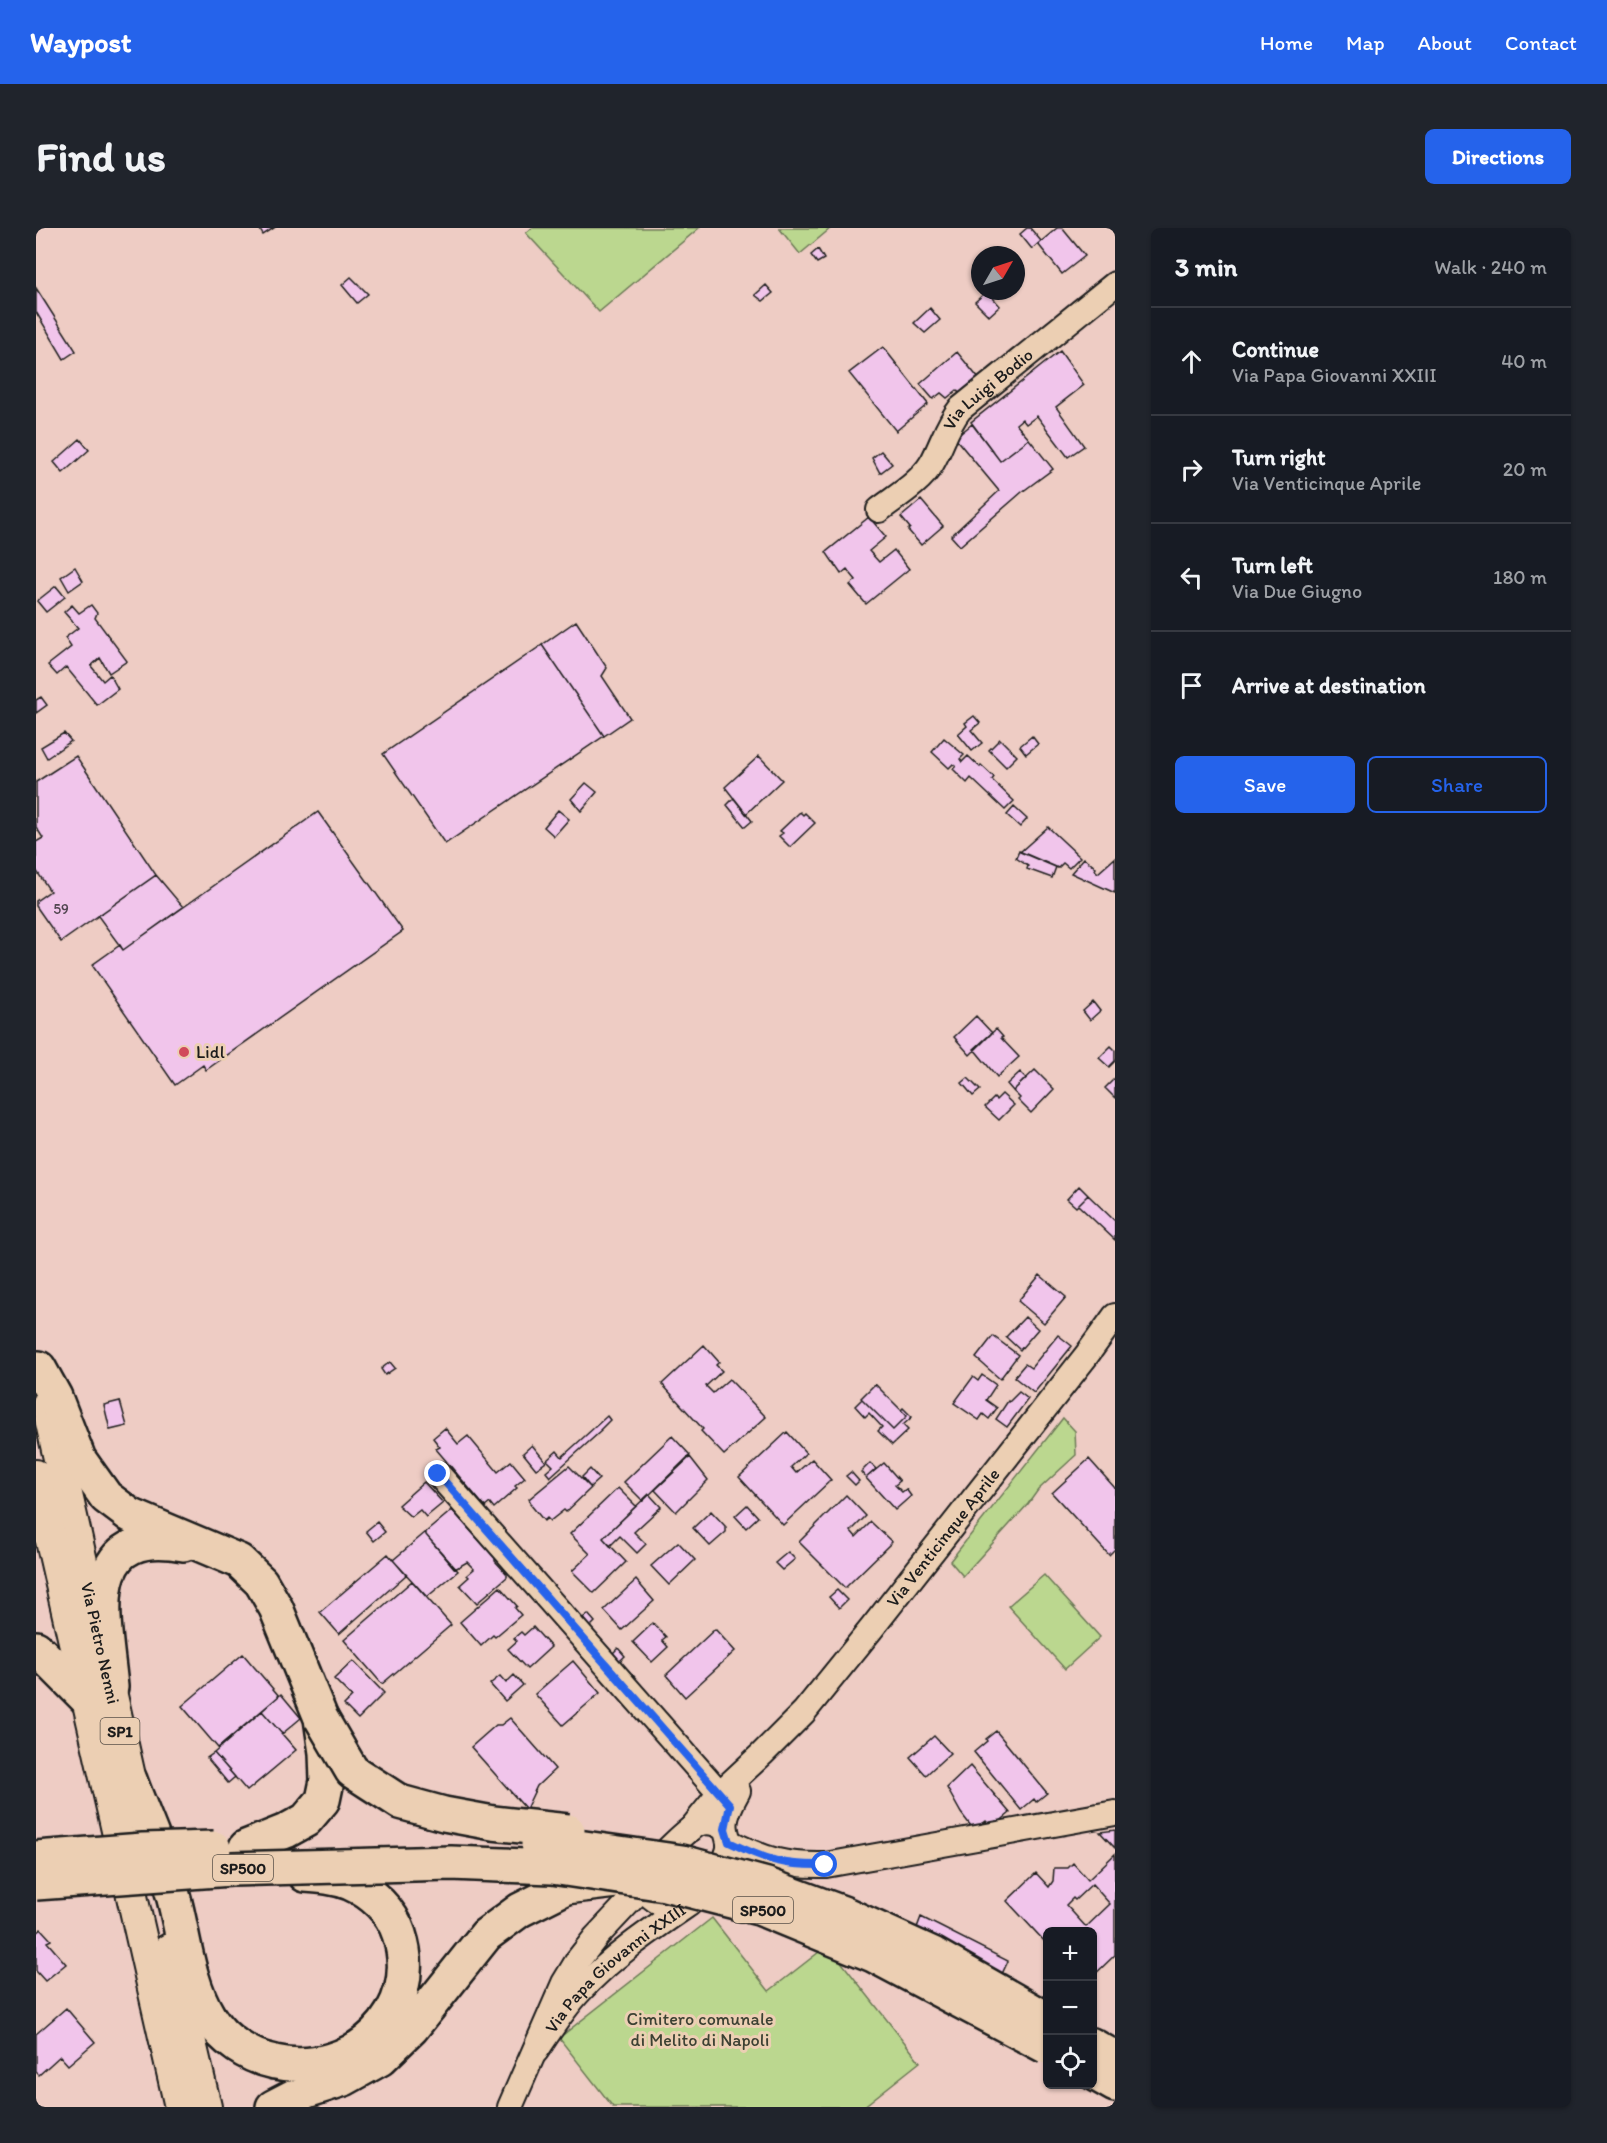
<!DOCTYPE html>
<html lang="en">
<head>
<meta charset="utf-8">
<style>
	:root { --surface:#171b24; --page:#20242c; --text:#f1f3f6; --muted:#9ea1a6; --line:#363941; --accent:#2563eb }
	body { margin:0; font-family:Itim,sans-serif; background:var(--page); color:var(--text) }
	.controls { position:absolute; right:18px; bottom:18px; display:grid; overflow:hidden; border-radius:9px; box-shadow:0 2px 4px #0004 }
	.controls button { width:54px; height:54px; display:grid; place-items:center; padding:0; border:0; border-bottom:2px solid var(--line); background:var(--surface); color:var(--text); font:30px sans-serif }
	.compass { position:absolute; left:935px; top:18px; width:54px; height:54px; border-radius:50%; background:var(--surface); box-shadow:0 2px 4px #0004; rotate:51deg }
	.stop { position:absolute; width:18px; height:18px; margin:-14px; border:4px solid #2563eb; border-radius:50%; background:#fff }
	.stop.end { background:#2563eb; border-color:#fff; box-shadow:0 2px 6px #0008 }
	.list { margin:0; padding:0; list-style:none }
	h2 { display:flex; justify-content:space-between; align-items:center; height:78px; margin:0; padding:0 24px; font-size:26px }
	h2 small { font-size:20px; font-weight:400; color:var(--muted) }
	.list li { display:grid; grid-template-columns:39px 1fr auto; gap:18px; align-items:center; box-sizing:border-box; height:108px; padding:0 24px; border-top:2px solid var(--line) }
	.list b { display:block; font-size:22px; white-space:nowrap }
	.list p { margin:0; font-size:20px; white-space:nowrap; color:var(--muted) }
	.list em { font-size:20px; font-style:normal; color:var(--muted) }
	.actions { display:flex; gap:12px; padding:18px 24px }
	.actions a { flex:1; padding:14px 0; border:2px solid var(--accent); border-radius:9px; text-align:center; font-size:21px; color:var(--accent) }
	.actions .main { background:var(--accent); color:#fff }
	.icon { flex:none; width:33px; height:33px; fill:none; stroke:currentColor; stroke-width:2; stroke-linecap:round; stroke-linejoin:round }
	.map { position:relative; flex:none; width:1079px; height:1879px; overflow:hidden; border-radius:9px }
	header { display:flex; align-items:center; gap:36px; box-sizing:border-box; height:84px; padding:0 30px; background:var(--accent); color:#fff }
	header strong { font-size:28px }
	nav { display:flex; gap:33px; margin-inline-start:auto; font-size:21px }
	.intro { display:flex; align-items:center; justify-content:space-between; box-sizing:border-box; height:144px; padding:0 36px }
	h1 { margin:0; font-size:42px }
	.button { padding:15px 27px; border-radius:9px; background:var(--accent); color:#fff; font-size:21px; font-weight:700 }
	main { display:flex; gap:36px; padding:0 36px }
	aside { flex:1; background:var(--surface); border-radius:9px; box-shadow:0 2px 4px #0004 }
	.map>svg:first-child { display:block }
	.green { fill:#bbd78f; stroke:#6c7a56; stroke-width:1.5 }
	.building { fill:#f1c5eb; stroke:#1c1c1c; stroke-width:1.5; fill-rule:evenodd }
	.lines { fill:none; stroke-linecap:round; stroke-linejoin:round }
	.minor-casing { stroke:#1c1c1c; stroke-width:28 }
	.major-casing { stroke:#1c1c1c; stroke-width:34 }
	.highway-casing { stroke:#1c1c1c; stroke-width:38 }
	.minor { stroke:#eccfb3; stroke-width:24 }
	.major { stroke:#eccfb3; stroke-width:30 }
	.highway { stroke:#eccfb3; stroke-width:33 }
	.highway-bridge-casing { stroke:#1c1c1c; stroke-width:38; stroke-linecap:butt }
	.highway-bridge { stroke:#eccfb3; stroke-width:33 }
	.route { stroke:#2563eb; stroke-width:8 }
	.poi-dot { fill:#d1495b; stroke:#eccfb3; stroke-width:2 }
	.labels { text-anchor:middle; dominant-baseline:central; stroke-width:6; stroke-linejoin:round; paint-order:stroke }
	.number-label { font-size:15px; fill:#514650 }
	.shield { fill:#eccfb3; stroke:#5a5249; stroke-width:1.5 }
	.shield-label { font-size:16px; font-weight:bold; fill:#1c1c1c }
	.street-label { font-size:18px; fill:#1c1c1c; stroke:#eccfb3 }
	.poi-label { font-size:18px; fill:#1c1c1c; stroke:#eccfb3; text-anchor:start }
	.park-label { font-size:18px; fill:#3c4133; stroke:#eccfb3 }
</style>
</head>
<body>
<header>
<strong>Waypost</strong>
<nav><a>Home</a><a>Map</a><a>About</a><a>Contact</a></nav>
</header>
<div class="intro"><h1>Find us</h1><a class="button">Directions</a></div>
<main>
<div class="map">
<svg width="1079" height="1879" viewBox="0 0 1079 1879">
	<rect width="100%" height="100%" fill="#eeccc4"/>
	<filter id="ink" filterUnits="userSpaceOnUse"><feTurbulence type="fractalNoise" baseFrequency=".0167" numOctaves="2"/><feDisplacementMap in="SourceGraphic" scale="12" xChannelSelector="R" yChannelSelector="G"/><feConvolveMatrix kernelMatrix="1 2 1 2 8 2 1 2 1" color-interpolation-filters="sRGB"/></filter>
	<g filter="url(#ink)">
		<!-- green -->
		<path class="green" d="M496,0H663L563,84L490,5Z
			M743,0H795L764,26Z
			M1027,1190L1039,1203L1040,1227L1002,1262L992,1276L927,1348L914,1333Z
			M1008,1347L1064,1409L1029,1441L972,1378Z
			M676,1690L733,1763L792,1717L884,1834L827,1879H577L523,1810Z"/>
		<!-- building -->
		<path class="building" d="M223,0H238L227,7Z
			M991,0H994L1005,13L996,21L984,6Z
			M1021,0H1026L1049,28L1026,46L1002,16Z
			M782,21L788,31L781,35L775,27Z
			M315,49L332,66L321,75L306,57Z
			M730,57L737,65L727,73L719,67Z
			M0,60L40,123L28,131L0,84Z
			M951,63L964,78L953,88L939,74Z
			M894,80L904,92L889,105L878,95Z
			M847,119L892,176L860,203L813,145Z
			M1024,123L1048,157L1020,179L1048,218L1032,229L1001,188L990,196L986,191L980,196L993,211L964,233L935,194Z
			M921,124L943,151L924,167L921,162L911,170L905,165L897,171L884,156Z
			M936,196L964,233L993,211L1017,241L986,264L924,318L915,308L963,263L919,210Z
			M44,211L53,222L27,245L18,234Z
			M845,223L856,236L844,245L836,230Z
			M885,272L907,298L885,317L872,302L874,300L865,289Z
			M833,289L850,309L833,323L843,334L858,322L873,341L830,376L814,357L820,352L811,341L805,346L790,324Z
			M39,339L47,353L33,363L25,349Z
			M20,358L29,369L10,384L1,373Z
			M36,377L43,385L55,377L61,385L59,390L91,433L73,445L64,430L55,438L67,453L74,447L82,461L61,477L30,439L21,447L12,437L35,419L29,410L42,400L28,384Z
			M540,393L571,440L566,448L594,490L568,508L506,417Z
			M506,417L568,508L409,616L347,526Z
			M5,469L11,477L0,485V472Z
			M938,488L944,495L935,502L946,515L936,523L922,506L931,498L929,495Z
			M28,505L35,513L11,530L5,519Z
			M996,508L1002,516L990,526L984,518Z
			M908,510L928,527L924,531L926,534L932,528L944,539L945,537L958,549L956,552L978,573L969,582L935,550L931,555L917,541L920,538L917,536L913,540L896,524Z
			M964,511L981,528L970,539L953,522Z
			M40,528L120,647L25,714L0,678V673L14,663L0,642V614L7,610L0,599V554Z
			M723,528L746,552L710,586L689,559Z
			M550,555L561,564L545,583L535,571Z
			M698,570L716,593L709,599L691,577Z
			M978,579L991,591L984,599L971,587Z
			M522,582L533,591L518,608L508,599Z
			M282,584L367,703L170,842L167,837L139,857L56,737L84,717L87,722Z
			M764,584L767,587L769,585L779,595L754,619L743,608L747,605L744,603Z
			M1012,599L1044,629L1033,640L1027,635L1022,640L984,624Z
			M983,623L1020,639L1016,650L991,641L992,638L980,630Z
			M1048,630L1060,640L1059,642L1062,645L1079,630V665L1035,645Z
			M120,647L147,679L87,722L62,688Z
			M1057,774L1064,783L1054,792L1047,783Z
			M940,788L956,805L934,827L918,809Z
			M960,801L967,809L965,810L983,829L961,849L938,821Z
			M1075,818L1079,822V833L1073,839L1063,830Z
			M999,842L1018,861L995,885L982,872L984,870L977,863Z
			M984,844L990,850L977,863L971,856Z
			M932,850L944,862L937,868L926,855Z
			M1079,850V870L1069,860Z
			M966,866L978,877L963,892L949,879L958,870L960,872Z
			M1043,958L1052,967L1040,979L1031,971Z
			M1052,967L1079,993V1012L1042,977Z
			M1004,1047L1030,1069L1008,1095L982,1073Z
			M989,1089L1002,1101L984,1122L970,1109Z
			M1022,1107L1036,1118L998,1165L978,1149L989,1136L995,1140Z
			M957,1108L982,1127L964,1151L940,1130Z
			M668,1117L683,1134L680,1137L686,1143L670,1158L677,1165L693,1151L730,1189L688,1227L665,1203L667,1201L626,1156Z
			M354,1134L359,1140L349,1147L345,1141Z
			M946,1147L960,1157L950,1172L961,1180L953,1191L947,1186L943,1192L918,1175L937,1149L942,1153Z
			M839,1156L871,1188L857,1202L825,1170Z
			M983,1164L992,1171L971,1199L960,1191L972,1173L973,1174Z
			M826,1171L857,1202L871,1188L865,1182L867,1180L876,1189L867,1197L872,1202L856,1217L842,1203L846,1199L833,1185L829,1189L819,1178Z
			M84,1173L91,1198L74,1202L68,1177Z
			M571,1188L574,1192L564,1202L565,1203L514,1249L510,1244L517,1238L511,1232L521,1223L526,1229Z
			M409,1200L422,1216L432,1208L462,1244L475,1233L489,1250L479,1258L481,1260L458,1280L454,1275L449,1279L400,1221L404,1219L397,1210Z
			M751,1204L770,1225L755,1239L760,1245L776,1231L795,1252L747,1297L703,1249Z
			M636,1208L654,1227L607,1273L588,1254Z
			M496,1217L510,1234L500,1241L487,1225Z
			M654,1229L672,1252L640,1284L619,1262Z
			M1053,1231L1079,1260V1321L1073,1327L1016,1265Z
			M834,1235L840,1241L830,1250L825,1244Z
			M848,1235L864,1253L859,1257L866,1264L870,1261L875,1268L859,1282L830,1250Z
			M533,1238L555,1260L530,1284L528,1282L514,1293L511,1290L508,1293L494,1276L495,1275L493,1271Z
			M554,1241L563,1251L554,1259L546,1249Z
			M815,1244L823,1253L819,1257L810,1248Z
			M388,1254L407,1275L390,1289L384,1282L375,1289L362,1277Z
			M582,1260L600,1278L567,1310L590,1334L558,1365L536,1343L554,1326L534,1306Z
			M613,1266L625,1279L598,1304L610,1316L601,1325L584,1308L574,1318L567,1310Z
			M810,1267L830,1288L815,1303L820,1309L835,1294L856,1314L809,1360L763,1314Z
			M711,1277L722,1289L710,1300L699,1288Z
			M415,1283H417L459,1330V1333L471,1346V1349L441,1375L424,1357L433,1349L431,1347L438,1341L431,1334L419,1341L390,1307V1304Z
			M675,1283L690,1299V1304L674,1318L657,1300Z
			M341,1294L349,1304L338,1313L330,1303Z
			M390,1304V1307L422,1343L391,1369L357,1332Z
			M642,1314L659,1332L633,1357L615,1338Z
			M752,1324L759,1331L746,1342L739,1335Z
			M352,1326L370,1347L303,1406L284,1384Z
			M600,1352L618,1373L586,1402L568,1382Z
			M376,1353L415,1397L346,1456L308,1412Z
			M464,1359L481,1378L479,1380L485,1387L459,1409L457,1407L445,1418L424,1394Z
			M801,1362L811,1372L803,1380L793,1369Z
			M552,1386L559,1394L552,1401L544,1392Z
			M617,1395L630,1409L626,1412L632,1419L616,1434L597,1414Z
			M497,1399L515,1419L491,1441L472,1421L481,1413L478,1410L485,1404L488,1407Z
			M679,1401L699,1423L649,1469L630,1447Z
			M582,1420L589,1428L582,1435L575,1427Z
			M207,1426L243,1468L182,1520L146,1478Z
			M317,1433L348,1465L322,1491L308,1477L316,1469L298,1451Z
			M537,1433L564,1465L527,1497L499,1466Z
			M478,1447L487,1457L469,1473L454,1456L464,1448L470,1455Z
			M245,1466L265,1490L246,1506L226,1483Z
			M226,1483L260,1522L211,1563L178,1525Z
			M474,1490L519,1541L501,1558L490,1581L435,1519L460,1497H465Z
			M960,1503L1011,1565L1000,1574L998,1571L985,1582L938,1524L951,1513L950,1511Z
			M898,1508L914,1525L890,1547L874,1529Z
			M178,1525L199,1549L192,1555L171,1530Z
			M934,1538L974,1585L962,1595L960,1593L954,1598L950,1593L938,1602L925,1585L911,1560Z
			M1079,1602V1620L1064,1604Z
			M1079,1626V1727L1056,1749V1704H1011V1716L971,1673L1000,1645L1013,1659L1017,1653L1018,1640H1032L1037,1635L1052,1652ZM1056,1656L1074,1676L1050,1699L1030,1677L1037,1670L1039,1672Z
			M885,1689L972,1733L965,1748L879,1705Z
			M5,1701L15,1712L11,1714L30,1736L9,1753L0,1743V1705Z
			M30,1780L59,1814L32,1837L24,1828L3,1847L0,1844V1806Z"/>
		<g class="lines">
			<!-- minor casing -->
			<g class="minor-casing">
				<g id="minor">
					<path id="s1" d="M843,282C861,268 884,255 896,235C906,217 911,197 924,181L1079,56"/>
					<path d="M402,1246L694,1577"/>
					<path id="s2" d="M655,1601L684,1565L726,1526L768,1484L836,1400L1050,1128L1079,1088"/>
					<path d="M689,1601C681,1595 672,1592 662,1596C652,1601 623,1629 616,1639C612,1644 610,1651 609,1657C611,1668 618,1671 627,1677C632,1680 638,1681 644,1680C660,1676 691,1636 693,1620C694,1613 691,1609 690,1602C687,1589 696,1574 702,1563"/>
					<path d="M693,1614C730,1632 748,1638 790,1637L1079,1585"/>
					<path id="s3" d="M500,1823C514,1802 527,1781 544,1763C575,1729 615,1702 653,1676"/>
					<path d="M474,1879L528,1755L542,1732L560,1709L609,1657"/>
				</g>
			</g>
			<!-- major casing -->
			<g class="major-casing">
				<g id="major">
					<path id="s4" d="M11,1177L100,1575"/>
					<path d="M0,1247L144,1879"/>
					<path d="M133,1721L170,1879"/>
				</g>
			</g>
			<!-- highway casing -->
			<g class="highway-casing">
				<path id="highway" d="M3,1140L19,1169L43,1231L70,1269L94,1287L203,1333L225,1354L240,1380L285,1490L290,1525L291,1553L287,1572L270,1592L250,1603L210,1619
					M0,1420L51,1471
					M75,1459C69,1393 43,1297 148,1316
					M94,1552C108,1590 126,1628 137,1667C148,1707 151,1753 173,1789C187,1812 213,1829 239,1834C316,1851 389,1784 363,1706C355,1682 336,1665 314,1655C299,1649 284,1648 269,1647
					M1056,1817L1079,1830
					M1056,1844L1079,1857
					M237,1879L264,1865L308,1851L344,1831L376,1800L450,1707L484,1682L530,1659L580,1653"/>
			</g>
			<!-- minor -->
			<use href="#minor" class="minor"/>
			<!-- major -->
			<use href="#major" class="major"/>
			<!-- highway -->
			<use href="#highway" class="highway"/>
			<!-- highway-bridge casing -->
			<g class="highway-bridge-casing">
				<path id="highway-bridge" d="M285,1490L316,1543L364,1574L408,1586L457,1595L532,1603
					M502,1616H521L646,1634L731,1657L807,1685L897,1726L1011,1791
					M0,1630L107,1622L178,1620
					M0,1655L195,1641L415,1635L516,1639L629,1656L723,1680L837,1727L1011,1819"/>
			</g>
			<!-- highway-bridge -->
			<use href="#highway-bridge" class="highway-bridge"/>
		</g>
	</g>
	<g class="lines" filter="url(#ink)">
		<!-- route -->
		<path class="route" d="M402,1246L694,1577L689,1601L693,1614C730,1632 748,1638 789,1637"/>
	</g>
	<!-- markers -->
	<circle class="poi-dot" cx="148" cy="824" r="6"/>
	<g class="labels">
		<!-- number labels -->
		<g class="number-label">
			<text x="25" y="681">59</text>
		</g>
		<!-- shield labels -->
		<g class="shield">
			<rect x="64.5" y="1490" width="39" height="26" rx="4.5"/>
			<rect x="177" y="1627" width="60" height="26" rx="4.5"/>
			<rect x="697" y="1669" width="60" height="26" rx="4.5"/>
		</g>
		<g class="shield-label">
			<text x="84" y="1503">SP1</text>
			<text x="207" y="1640">SP500</text>
			<text x="727" y="1682">SP500</text>
		</g>
		<!-- street labels -->
		<g class="street-label">
			<text stroke="none"><textPath href="#s1" startOffset="166">Via Luigi Bodio</textPath></text>
			<text stroke="none"><textPath href="#s2" startOffset="386">Via Venticinque Aprile</textPath></text>
			<text stroke="none"><textPath href="#s4" startOffset="244">Via Pietro Nenni</textPath></text>
			<text stroke="none"><textPath href="#s3" startOffset="116">Via Papa Giovanni XXIII</textPath></text>
		</g>
		<!-- poi labels -->
		<g class="poi-label">
			<text x="160" y="824">Lidl</text>
		</g>
		<!-- park labels -->
		<g class="park-label">
			<text x="664" y="1791">Cimitero comunale<tspan x="664" dy="21">di Melito di Napoli</tspan></text>
		</g>
	</g>
</svg>
<div class="controls">
<button>+</button>
<button>−</button>
<button><svg class="icon" aria-label="locate" viewBox="0 0 24 24"><circle cx="12" cy="12" r="6"/><path d="M12 2v4M12 18v4M2 12h4M18 12h4"/></svg></button>
</div>
<svg class="compass" viewBox="-18 -18 36 36"><path d="M0-13l5 13h-10z" fill="#e53935"/><path d="M0 13l5-13h-10z" fill="#9ea1a6"/></svg>
<div class="stop" style="left:789px;top:1637px"></div>
<div class="stop end" style="left:402px;top:1246px"></div>
</div>
<aside>
<h2>3 min<small>Walk · 240 m</small></h2>
<ul class="list">
<li><svg class="icon" aria-label="ahead" viewBox="0 0 24 24"><path d="M12 20V5M6 11l6-6 6 6"/></svg><div><b>Continue</b><p>Via Papa Giovanni XXIII</p></div><em>40 m</em></li>
<li><svg class="icon" aria-label="right" viewBox="0 0 24 24"><path d="M7 20v-9h11M14 6l5 5-5 5"/></svg><div><b>Turn right</b><p>Via Venticinque Aprile</p></div><em>20 m</em></li>
<li><svg class="icon" aria-label="left" viewBox="0 0 24 24"><path d="M17 20v-9H6M10 6l-5 5 5 5"/></svg><div><b>Turn left</b><p>Via Due Giugno</p></div><em>180 m</em></li>
<li><svg class="icon" aria-label="arrive" viewBox="0 0 24 24"><path d="M6 21V4h12l-3 4 3 4H6"/></svg><div><b>Arrive at destination</b></div></li>
</ul>
<div class="actions"><a class="main">Save</a><a>Share</a></div>
</aside>
</main>
</body>
</html>
